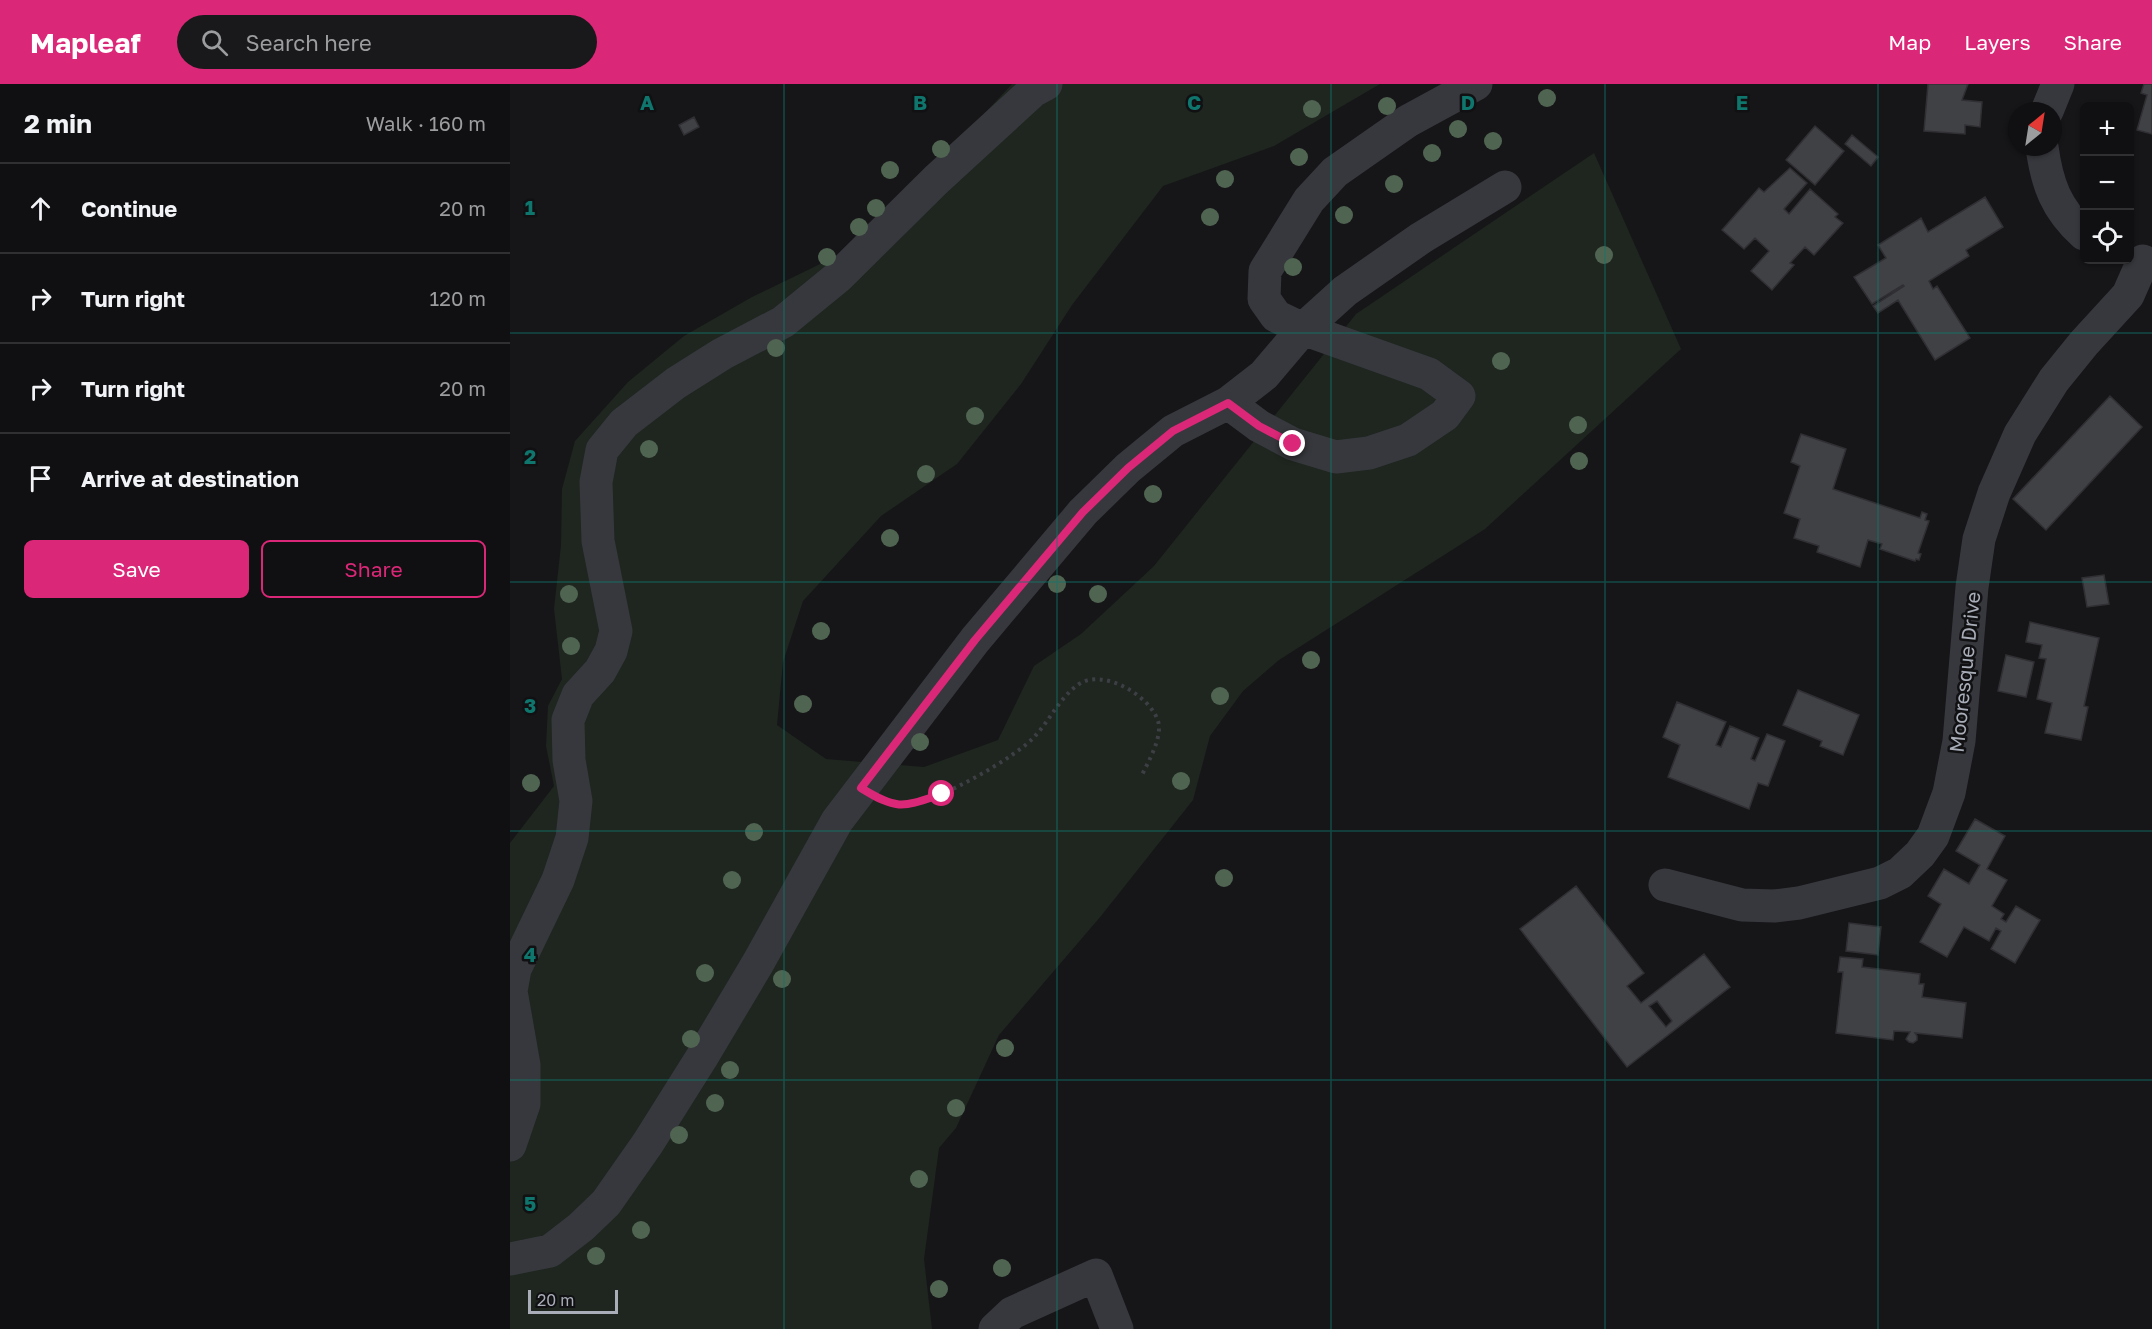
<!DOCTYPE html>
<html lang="en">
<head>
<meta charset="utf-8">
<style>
	:root { --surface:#101012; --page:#19191b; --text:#f1f3f6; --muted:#9c9d9f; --line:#303032; --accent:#db2777 }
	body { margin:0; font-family:"Golos Text",sans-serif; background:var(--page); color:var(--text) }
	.controls { position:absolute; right:18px; top:18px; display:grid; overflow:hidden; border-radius:9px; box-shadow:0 2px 4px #0004 }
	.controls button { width:54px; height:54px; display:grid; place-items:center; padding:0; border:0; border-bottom:2px solid var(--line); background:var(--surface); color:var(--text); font:30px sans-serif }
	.compass { position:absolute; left:1498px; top:18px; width:54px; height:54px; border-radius:50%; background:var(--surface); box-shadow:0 2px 4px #0004; rotate:30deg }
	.scale { position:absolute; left:18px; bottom:15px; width:90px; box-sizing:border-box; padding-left:6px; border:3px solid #a8adb8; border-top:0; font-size:16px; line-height:21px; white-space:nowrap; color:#a8adb8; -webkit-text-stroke:4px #111113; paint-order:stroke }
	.stop { position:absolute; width:18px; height:18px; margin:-14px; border:4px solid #db2777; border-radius:50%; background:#fff }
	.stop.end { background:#db2777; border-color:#fff; box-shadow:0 2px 6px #0008 }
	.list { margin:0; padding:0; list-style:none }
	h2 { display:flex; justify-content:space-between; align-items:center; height:78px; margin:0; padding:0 24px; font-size:26px }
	h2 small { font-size:20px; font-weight:400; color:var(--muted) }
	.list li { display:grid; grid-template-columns:39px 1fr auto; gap:18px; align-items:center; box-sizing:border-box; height:90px; padding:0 24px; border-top:2px solid var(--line) }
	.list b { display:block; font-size:22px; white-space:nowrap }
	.list em { font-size:20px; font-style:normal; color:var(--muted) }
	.actions { display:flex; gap:12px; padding:18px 24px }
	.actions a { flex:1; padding:14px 0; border:2px solid var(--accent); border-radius:9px; text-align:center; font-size:21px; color:var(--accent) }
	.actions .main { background:var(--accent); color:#fff }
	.icon { flex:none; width:33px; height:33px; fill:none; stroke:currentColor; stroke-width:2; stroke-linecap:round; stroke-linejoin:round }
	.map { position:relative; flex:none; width:1642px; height:1245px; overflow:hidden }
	header { display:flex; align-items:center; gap:36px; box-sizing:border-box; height:84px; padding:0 30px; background:var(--accent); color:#fff }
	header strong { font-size:28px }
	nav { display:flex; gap:33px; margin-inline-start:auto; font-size:21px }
	.search { width:420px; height:54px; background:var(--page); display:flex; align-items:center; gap:15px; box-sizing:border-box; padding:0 21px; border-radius:33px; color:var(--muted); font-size:22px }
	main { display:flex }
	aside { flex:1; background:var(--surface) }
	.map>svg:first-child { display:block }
	.green { fill:#1e261f }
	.building { fill:#404145; stroke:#303034; stroke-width:1.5; fill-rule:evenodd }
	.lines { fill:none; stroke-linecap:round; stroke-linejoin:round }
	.path { stroke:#3d3f44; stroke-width:4; stroke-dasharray:3 4.5; stroke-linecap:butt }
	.minor { stroke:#37383d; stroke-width:33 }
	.tree { fill:#506452 }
	.route { stroke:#db2777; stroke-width:8 }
	.grid { fill:none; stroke:#0f766e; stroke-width:1.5; stroke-opacity:0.55 }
	.labels { text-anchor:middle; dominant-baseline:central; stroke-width:5; stroke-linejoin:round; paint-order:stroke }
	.street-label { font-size:20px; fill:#a8adb8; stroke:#111113 }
	.grid-label { font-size:20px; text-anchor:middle; font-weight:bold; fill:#0f766e; stroke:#111113; stroke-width:5; stroke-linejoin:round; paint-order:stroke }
</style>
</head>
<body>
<header>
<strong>Mapleaf</strong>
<div class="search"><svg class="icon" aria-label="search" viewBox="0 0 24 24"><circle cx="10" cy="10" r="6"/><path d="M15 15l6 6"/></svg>Search here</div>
<nav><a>Map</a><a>Layers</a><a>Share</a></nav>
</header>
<main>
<aside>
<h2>2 min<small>Walk · 160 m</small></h2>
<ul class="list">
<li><svg class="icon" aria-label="ahead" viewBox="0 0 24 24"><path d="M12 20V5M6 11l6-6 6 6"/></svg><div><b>Continue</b></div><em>20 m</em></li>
<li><svg class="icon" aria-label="right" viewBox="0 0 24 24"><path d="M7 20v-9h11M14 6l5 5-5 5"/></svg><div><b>Turn right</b></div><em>120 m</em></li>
<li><svg class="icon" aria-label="right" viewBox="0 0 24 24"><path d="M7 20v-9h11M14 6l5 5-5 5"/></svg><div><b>Turn right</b></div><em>20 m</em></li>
<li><svg class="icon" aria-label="arrive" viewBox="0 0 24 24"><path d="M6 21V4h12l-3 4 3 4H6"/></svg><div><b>Arrive at destination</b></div></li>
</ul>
<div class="actions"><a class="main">Save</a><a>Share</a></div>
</aside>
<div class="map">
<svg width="1642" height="1245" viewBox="0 0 1642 1245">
	<rect width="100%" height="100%" fill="#161618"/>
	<!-- green -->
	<path class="green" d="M502,0H870L764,62L653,102L562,221L511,300L447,380L371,432L293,517L273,578L267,641L316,675L414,683L488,656L524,582L571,550L644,482L846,230L1084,69L1171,265L975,445L769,576L733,607L700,652L683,716L591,832L489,951L446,1044L429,1064L414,1175L422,1245H0V759L44,702L36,662L38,622L52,595L44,525L51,461L52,405L65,357L118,298L174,252L242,213L339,166L446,60Z"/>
	<!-- building -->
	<path class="building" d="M1418,0H1458L1452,16L1472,18L1470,43L1455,41V50L1414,47Z
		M1634,0H1642V50L1627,46L1637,11L1631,9Z
		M184,33L189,43L174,51L169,41Z
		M1305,42L1334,67L1305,101L1276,76Z
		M1342,51L1368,73L1361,82L1335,60Z
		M1280,84L1297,99L1274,125L1279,130L1300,105L1328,130L1325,133L1333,139L1304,171L1295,163L1280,179L1284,181L1262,206L1241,187L1259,167L1245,154L1234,165L1212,146L1249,104L1254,108Z
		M1475,113L1493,143L1456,166L1459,172L1419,197L1423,205L1427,202L1460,254L1425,276L1388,216L1368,229L1363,222L1394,202L1393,201L1362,220L1344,193L1376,174L1368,161L1411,134L1418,148Z
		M1600,312L1632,343L1536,446L1503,415Z
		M1291,350L1336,365L1323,405L1410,434L1412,428L1417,430L1415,436L1419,437L1408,469L1411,470L1409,476L1406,475L1405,477L1370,465L1372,460L1358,456L1350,483L1307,468L1309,462L1284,454L1290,435L1274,429L1290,382L1281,378Z
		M1594,491L1599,520L1577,523L1572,494Z
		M1520,538L1589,554L1574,622L1578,623L1571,656L1535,649L1542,619L1527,615L1536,575L1529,574L1532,561L1516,558Z
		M1496,571L1524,578L1516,613L1488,607Z
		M1288,606L1349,631L1333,671L1310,662L1312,657L1273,641Z
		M1167,618L1216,638L1206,661L1211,663L1220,642L1249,654L1241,675L1245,677L1257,650L1275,657L1258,702L1248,699L1239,725L1158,693L1170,661L1153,653Z
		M1465,735L1495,752L1477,785L1497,796L1482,822L1494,830L1491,835L1496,838L1506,822L1530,836L1505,879L1481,865L1491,847L1486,844L1479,857L1454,843L1437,873L1410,858L1431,820L1418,812L1434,785L1459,800L1470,781L1446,767Z
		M1066,802L1134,889L1117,902L1131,919L1194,870L1220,903L1117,983L1010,845ZM1147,917L1162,937L1156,943L1139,922Z
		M1339,839L1371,843L1368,871L1336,867Z
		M1330,873L1353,875L1352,883L1410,890L1409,900H1414L1412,913L1456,919L1452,954L1405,949L1407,952V956L1403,959L1399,958L1396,955L1400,948L1384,947L1383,956L1326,949L1333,888H1328Z"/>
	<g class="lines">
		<!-- path -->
		<path class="path" d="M379,719C385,720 391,721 397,721C425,719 507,673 525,652C540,636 550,613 569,600C594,584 640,612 648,637C653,653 638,678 631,693"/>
		<!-- minor -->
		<path class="minor" d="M1537,27L1548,0
			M1532,63C1537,100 1546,125 1574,150
			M718,319L749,342L783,360L826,373L859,369L898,356L935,331L949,312L919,290L793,245L766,232L754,215L755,187L799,116L825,88L898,37L966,0
			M1155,801L1232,821L1264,822L1289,819L1370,799L1390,789L1410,770L1423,752L1439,709L1449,657L1462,503L1469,455L1484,409L1510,350L1544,296L1574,259L1618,211L1633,177
			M0,1061L14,1020V981L1,907L5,885L48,796L62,754L66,717L59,676L58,636L68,611L90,587L101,567L106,547L88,457L86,398L92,366L114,339L166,299L212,270L273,238L328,193L426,96L523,7L536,0
			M0,1175L40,1167L71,1143L96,1119L138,1059L192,973L248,879L327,737L465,556L573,428L618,384L663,347L718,319L754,291L793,245L835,207L911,154L995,103
			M485,1245L502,1229L586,1191L607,1245"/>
	</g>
	<!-- trees -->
	<g class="tree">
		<circle cx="1037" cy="14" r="9"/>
		<circle cx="877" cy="22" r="9"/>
		<circle cx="802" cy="25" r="9"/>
		<circle cx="948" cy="45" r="9"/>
		<circle cx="983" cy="57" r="9"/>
		<circle cx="431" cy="65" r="9"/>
		<circle cx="922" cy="69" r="9"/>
		<circle cx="789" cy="73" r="9"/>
		<circle cx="380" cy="86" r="9"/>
		<circle cx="715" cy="95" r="9"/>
		<circle cx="884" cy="100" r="9"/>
		<circle cx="366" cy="124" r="9"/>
		<circle cx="834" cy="131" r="9"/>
		<circle cx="700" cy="133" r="9"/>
		<circle cx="349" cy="143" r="9"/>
		<circle cx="1094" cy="171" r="9"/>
		<circle cx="317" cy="173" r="9"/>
		<circle cx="783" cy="183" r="9"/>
		<circle cx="266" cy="264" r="9"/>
		<circle cx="991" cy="277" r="9"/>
		<circle cx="465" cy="332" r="9"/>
		<circle cx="1068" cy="341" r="9"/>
		<circle cx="139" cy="365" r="9"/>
		<circle cx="1069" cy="377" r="9"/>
		<circle cx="416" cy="390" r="9"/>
		<circle cx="643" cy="410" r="9"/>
		<circle cx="380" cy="454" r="9"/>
		<circle cx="547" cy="500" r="9"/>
		<circle cx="59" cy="510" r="9"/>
		<circle cx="588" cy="510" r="9"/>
		<circle cx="311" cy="547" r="9"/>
		<circle cx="61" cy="562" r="9"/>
		<circle cx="801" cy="576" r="9"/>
		<circle cx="710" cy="612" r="9"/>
		<circle cx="293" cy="620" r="9"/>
		<circle cx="410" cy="658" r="9"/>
		<circle cx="671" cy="697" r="9"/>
		<circle cx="21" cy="699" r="9"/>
		<circle cx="244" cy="748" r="9"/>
		<circle cx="714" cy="794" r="9"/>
		<circle cx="222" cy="796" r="9"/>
		<circle cx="195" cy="889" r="9"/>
		<circle cx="272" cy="895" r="9"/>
		<circle cx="181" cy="955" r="9"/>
		<circle cx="495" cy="964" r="9"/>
		<circle cx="220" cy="986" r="9"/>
		<circle cx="205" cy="1019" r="9"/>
		<circle cx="446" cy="1024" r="9"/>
		<circle cx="169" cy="1051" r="9"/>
		<circle cx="409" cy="1095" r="9"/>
		<circle cx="131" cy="1146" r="9"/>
		<circle cx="86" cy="1172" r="9"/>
		<circle cx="492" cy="1184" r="9"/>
		<circle cx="429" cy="1205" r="9"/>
	</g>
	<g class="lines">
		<!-- route -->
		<path class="route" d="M432,710C393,723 388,727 351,704L465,556L573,428L618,384L663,347L718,319L749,342L783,360"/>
	</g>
	<!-- grid -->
	<path class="grid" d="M274,0V1245M547,0V1245M821,0V1245M1095,0V1245M1368,0V1245M0,249H1642M0,498H1642M0,747H1642M0,996H1642"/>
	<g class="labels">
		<!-- street labels -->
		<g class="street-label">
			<text transform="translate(1454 588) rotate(-84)">Mooresque Drive</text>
		</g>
	</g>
	<g class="grid-label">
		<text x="137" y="26">A</text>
		<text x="410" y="26">B</text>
		<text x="684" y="26">C</text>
		<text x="958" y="26">D</text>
		<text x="1232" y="26">E</text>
		<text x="20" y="131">1</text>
		<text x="20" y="380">2</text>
		<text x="20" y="629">3</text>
		<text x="20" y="878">4</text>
		<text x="20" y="1127">5</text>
	</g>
</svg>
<div class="controls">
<button>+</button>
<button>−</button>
<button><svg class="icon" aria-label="locate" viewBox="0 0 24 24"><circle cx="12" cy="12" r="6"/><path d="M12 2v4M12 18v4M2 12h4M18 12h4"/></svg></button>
</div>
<svg class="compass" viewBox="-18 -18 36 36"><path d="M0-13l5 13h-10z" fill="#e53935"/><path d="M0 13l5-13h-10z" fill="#9c9d9f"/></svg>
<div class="scale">20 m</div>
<div class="stop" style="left:432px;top:710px"></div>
<div class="stop end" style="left:783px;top:360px"></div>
</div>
</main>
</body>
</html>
